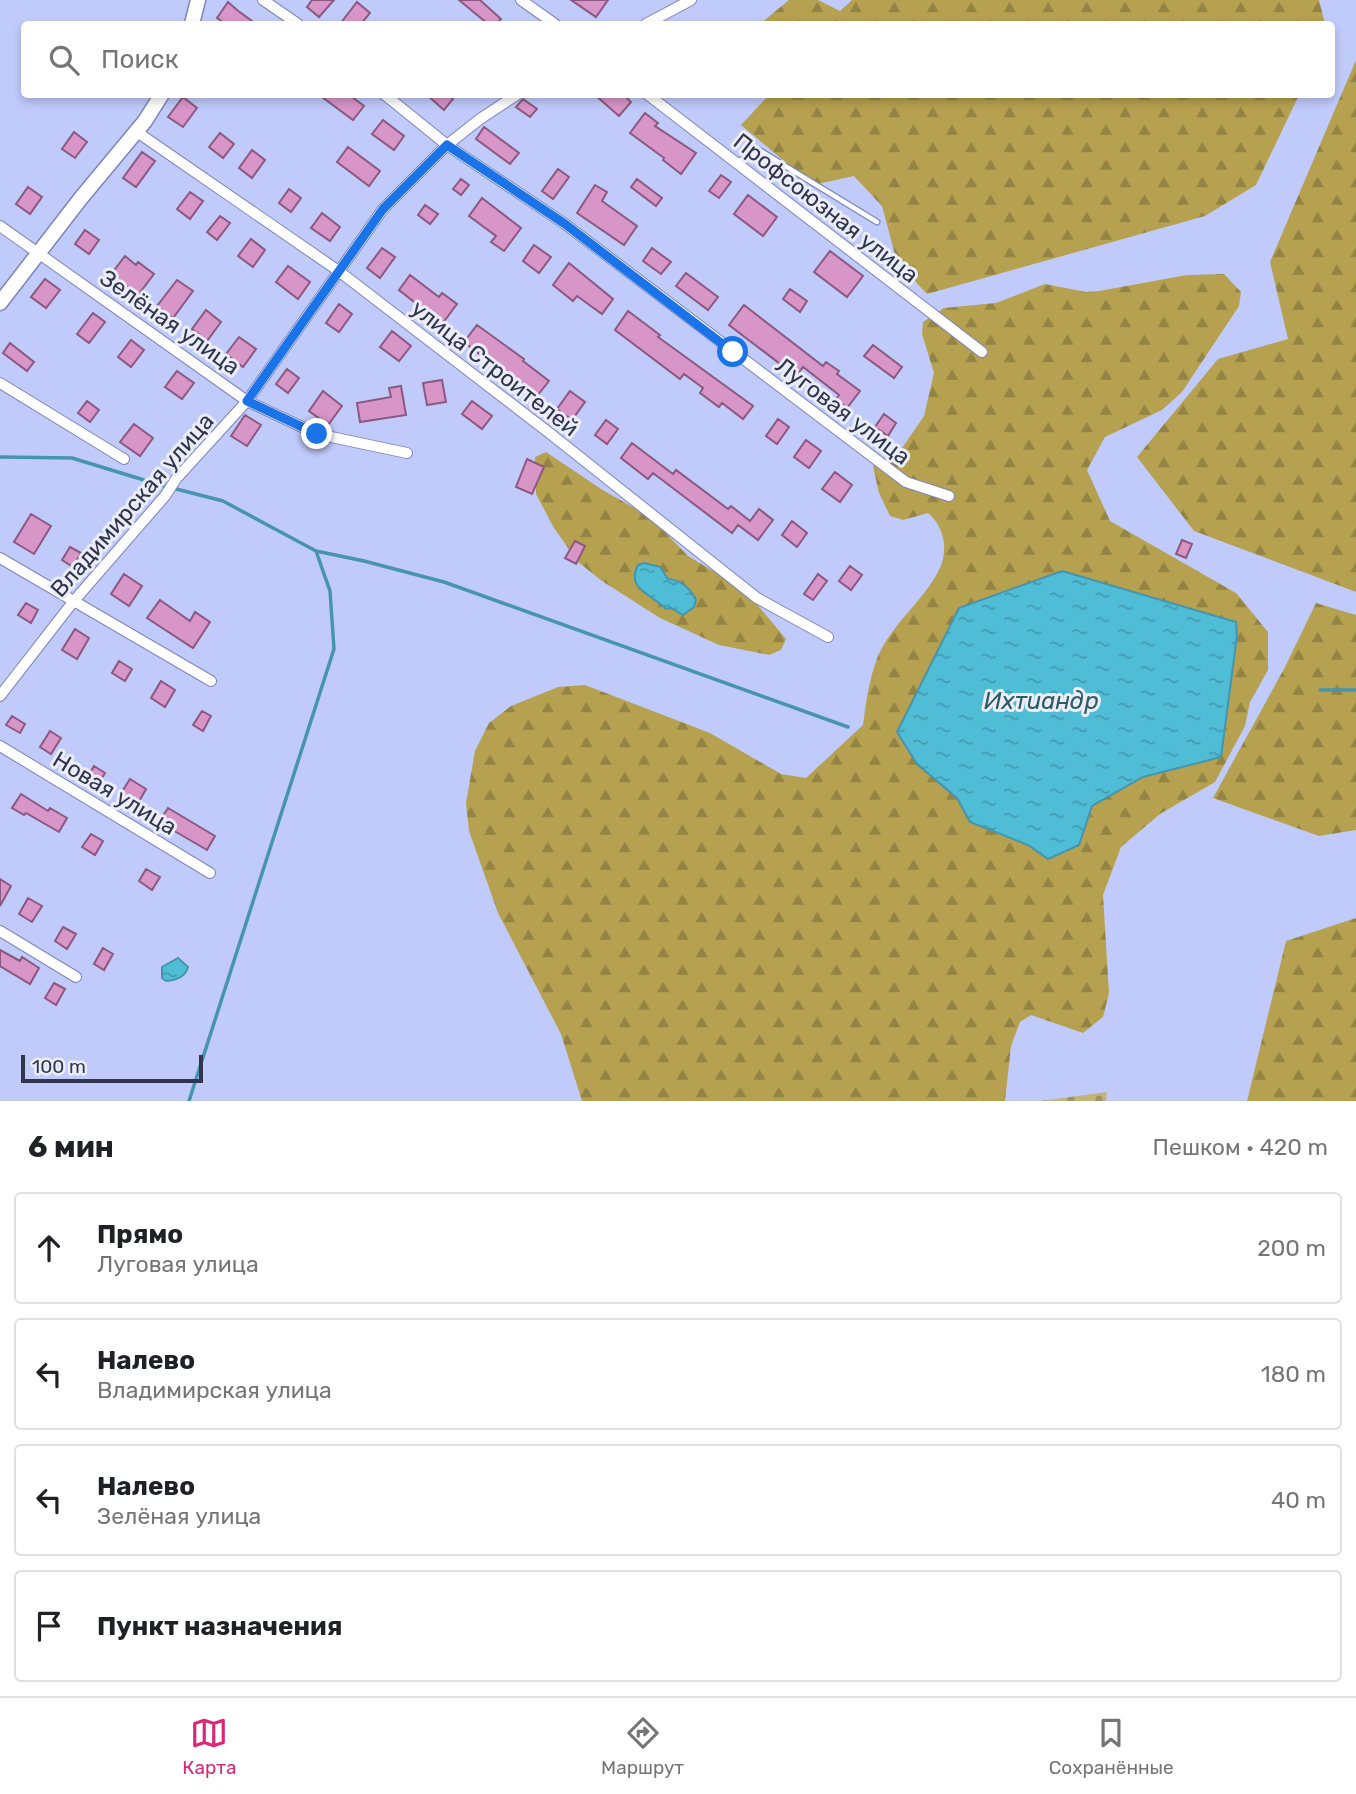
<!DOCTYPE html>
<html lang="ru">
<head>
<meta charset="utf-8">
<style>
	:root { --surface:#fff; --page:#f6f6f6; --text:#202124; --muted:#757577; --line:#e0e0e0; --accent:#db2777 }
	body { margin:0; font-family:Rubik,sans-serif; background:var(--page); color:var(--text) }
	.scale { position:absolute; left:21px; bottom:18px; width:182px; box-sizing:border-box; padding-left:7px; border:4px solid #30354c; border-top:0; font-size:19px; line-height:24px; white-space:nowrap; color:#30354c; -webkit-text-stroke:5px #ebeefa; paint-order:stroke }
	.stop { position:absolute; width:21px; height:21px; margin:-16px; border:5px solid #1a73e8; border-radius:50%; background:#fff }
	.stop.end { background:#1a73e8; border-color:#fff; box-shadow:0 2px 7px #0008 }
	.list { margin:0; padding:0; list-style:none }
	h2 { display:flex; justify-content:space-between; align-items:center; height:91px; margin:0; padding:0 28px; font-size:30px }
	h2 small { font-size:23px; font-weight:400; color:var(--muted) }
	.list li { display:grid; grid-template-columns:46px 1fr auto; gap:21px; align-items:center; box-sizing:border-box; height:112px; margin:0 14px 14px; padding:0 14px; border:2px solid var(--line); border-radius:7px }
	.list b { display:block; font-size:26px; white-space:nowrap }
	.list p { margin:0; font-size:23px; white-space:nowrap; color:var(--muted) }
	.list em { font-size:23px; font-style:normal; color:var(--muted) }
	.icon { flex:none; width:38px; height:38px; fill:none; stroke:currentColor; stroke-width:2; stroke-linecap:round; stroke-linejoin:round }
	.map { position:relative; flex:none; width:1356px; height:1101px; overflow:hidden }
	.search { position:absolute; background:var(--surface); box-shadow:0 4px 10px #0003; left:21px; right:21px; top:21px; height:77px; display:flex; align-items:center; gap:18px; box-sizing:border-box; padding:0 24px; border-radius:7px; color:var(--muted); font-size:26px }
	.sheet { height:595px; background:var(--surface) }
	nav { display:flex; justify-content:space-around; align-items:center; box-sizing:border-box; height:98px; border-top:2px solid var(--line); background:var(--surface); font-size:19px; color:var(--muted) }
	nav a { display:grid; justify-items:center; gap:4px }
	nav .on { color:var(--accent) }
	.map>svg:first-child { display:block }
	.forest { fill:url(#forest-firs); fill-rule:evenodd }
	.cemetery { fill:url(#cemetery-stones) }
	.water { fill:url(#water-ripples); stroke:#4694ad; stroke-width:2 }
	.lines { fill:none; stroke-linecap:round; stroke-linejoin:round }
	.stream { stroke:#4694ad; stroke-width:3.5 }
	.building { fill:#d895c8; stroke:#8b597f; stroke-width:2 }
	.lane-casing { stroke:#7b85bd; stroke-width:7 }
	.street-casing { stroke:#7b85bd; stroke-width:12 }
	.secondary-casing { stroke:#7b85bd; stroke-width:17 }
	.lane { stroke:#fff; stroke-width:4.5 }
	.street { stroke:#fff; stroke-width:10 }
	.secondary { stroke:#fff; stroke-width:14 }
	.route { stroke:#1a73e8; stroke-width:9 }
	.labels { text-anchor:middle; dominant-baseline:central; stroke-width:6; stroke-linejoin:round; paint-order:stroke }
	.street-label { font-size:23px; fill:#30354c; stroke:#ebeefa }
	.water-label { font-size:24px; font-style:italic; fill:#2c5b66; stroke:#ebeefa }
</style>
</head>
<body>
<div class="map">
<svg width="1356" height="1101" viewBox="0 0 1356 1101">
	<defs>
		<pattern id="forest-firs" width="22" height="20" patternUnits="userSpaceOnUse" patternTransform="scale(1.75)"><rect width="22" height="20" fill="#b5a14f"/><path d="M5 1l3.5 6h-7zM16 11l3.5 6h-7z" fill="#948444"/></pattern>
		<pattern id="cemetery-stones" width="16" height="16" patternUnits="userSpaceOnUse" patternTransform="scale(1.75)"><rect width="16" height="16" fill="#c2b378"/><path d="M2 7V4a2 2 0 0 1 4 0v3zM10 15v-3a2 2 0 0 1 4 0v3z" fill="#9e9265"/></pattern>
		<pattern id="water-ripples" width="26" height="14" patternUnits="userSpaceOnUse" patternTransform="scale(1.75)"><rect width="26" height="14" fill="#50bdd6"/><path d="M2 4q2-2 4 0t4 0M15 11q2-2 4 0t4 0" fill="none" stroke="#439ab0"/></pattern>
	</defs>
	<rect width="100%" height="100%" fill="#c1cbfb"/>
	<!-- forest -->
	<path class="forest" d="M789,0H818L840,11L852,0H1319L1325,24H760Z
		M1356,60V592L1194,531L1137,457L1218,359L1288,339L1270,262Z
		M769,95H1299L1256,185L1205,216L927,294L897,262L882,206L854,176L813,185L741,125Z
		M1224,274L1241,292L1239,306L1182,392L1162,410L1105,437L1087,470L1110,521L1236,593L1268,632V670L1250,702L1245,726L1215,782L1160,814L1121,847L1103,895L1109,993L1103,1017L1083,1033L1031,1015L1020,1022L1011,1046L1005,1101H582L561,1034L498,913L469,831L466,803L475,751L489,723L511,706L558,687L585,685L710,733L781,774L806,778L863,725C866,702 869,679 878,656C893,623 922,602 938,572C949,552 945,527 928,513L903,520L890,516L879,493L873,466L898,454L924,416L934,373L922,334L923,322L944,308L996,303L1045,284L1086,292L1099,291L1187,275ZM1062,571L1236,622L1237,636L1221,757L1143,777L1092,806L1079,845L1048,859L1028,845L970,822L957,798Z
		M546,452L601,489L650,517L688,556L745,590L786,639L781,650L769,655L719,645L660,618L602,581L578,562L554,528L536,494L535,457Z
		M1316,603L1356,615V830L1319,836L1213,798L1285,667Z
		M1356,918V1101H1247L1286,941Z"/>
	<!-- cemetery -->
	<path class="cemetery" d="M1107,1092L1106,1101H1040Z"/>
	<!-- water -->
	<path class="water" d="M644,563L660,567L668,579C681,580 690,588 696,600L694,607L683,615L671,608L666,609C653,595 625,589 638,565Z
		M1062,571L1236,622L1237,636L1221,757L1143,777L1092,806L1079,845L1048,859L1028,845L970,822L957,798L917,764L897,732L959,608Z
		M178,958L188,967C185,977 177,980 166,981L162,978V967Z"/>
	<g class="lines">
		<!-- stream -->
		<path class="stream" d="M0,457L72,458L157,484L223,501L316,551L364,561L444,582L848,727
			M1320,690H1356
			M189,1101L334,649L330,591L316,551"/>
	</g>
	<!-- building -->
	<path class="building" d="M312,0H334L319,17L307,7Z
		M459,0H480L501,19L496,24H488Z
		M571,0H608L596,17Z
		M228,2L237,10L256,24H226L217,18Z
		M357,2L370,13L361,24H340Z
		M318,94H348L364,106L353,120Z
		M426,94H447L453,99L444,110Z
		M594,94H623L631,102L619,116Z
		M183,97L197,108L183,127L168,117Z
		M523,99L537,109L530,117L516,107Z
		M645,113L658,123L655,126L696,153L681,174L663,160L664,158L630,133Z
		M383,120L404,136L394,150L372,134Z
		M484,127L519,153L510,164L476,139Z
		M74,132L87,142L75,158L62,149Z
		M220,133L234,144L223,158L209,147Z
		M348,147L380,171L369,186L337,162Z
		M252,150L265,160L252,178L239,168Z
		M142,152L155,161L136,187L123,178Z
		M558,169L569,177L553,199L542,191Z
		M721,175L731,182L719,198L709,191Z
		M461,179L469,185L461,195L453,189Z
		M637,179L662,198L656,206L631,187Z
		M595,185L607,192L602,201L637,226L624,245L577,213Z
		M28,187L42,197L30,214L16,204Z
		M289,189L301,198L291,212L279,203Z
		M190,192L203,201L190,219L177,209Z
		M748,195L777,217L763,236L734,214Z
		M482,198L521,228L504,251L491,242L496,236L469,216Z
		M425,205L438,214L430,224L418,215Z
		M322,213L340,227L330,241L311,228Z
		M220,216L230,223L217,240L207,232Z
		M85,230L99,240L89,254L75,244Z
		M251,239L265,250L253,267L238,256Z
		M534,245L551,257L539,273L523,261Z
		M382,248L395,257L380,278L367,268Z
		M652,248L671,262L661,274L643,261Z
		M830,251L863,276L847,297L814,272Z
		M125,256L136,265L138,262L154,274L138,295L120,281L118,284L109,277Z
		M569,263L613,299L602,314L577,296L573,301L553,285Z
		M288,266L310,282L298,299L276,282Z
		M686,273L718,297L708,310L676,286Z
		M410,275L439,297L442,293L457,304L442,324L399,290Z
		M45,279L60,290L46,308L31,297Z
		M177,280L193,291L173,318L157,306Z
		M790,289L807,301L800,312L783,299Z
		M339,304L352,314L339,332L326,323Z
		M744,305L823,366L826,362L839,371L837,374L860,391L847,408L836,399L839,395L803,367L796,376L729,325Z
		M206,310L221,322L207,341L192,329Z
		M628,311L660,335L658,337L753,406L743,419L722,403L719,407L700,393L703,388L684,374L680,379L615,330Z
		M93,313L105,322L89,343L77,334Z
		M477,325L524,359L523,361L549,381L537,396L511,377L510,378L464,342Z
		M392,331L411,346L399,361L380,347Z
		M239,337L256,349L243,367L226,354Z
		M131,340L144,350L131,367L118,357Z
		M10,343L34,362L27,371L3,353Z
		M873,345L902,367L894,378L864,356Z
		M287,369L299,378L288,393L276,384Z
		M177,371L194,383L182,399L165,387Z
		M442,380L446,402L427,405L423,383Z
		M401,386L406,415L360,422L357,403L391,397L389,388Z
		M323,391L342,406L328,425L309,411Z
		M570,391L585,402L572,420L557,409Z
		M87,401L99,410L90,422L78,413Z
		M472,401L492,416L482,429L462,414Z
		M884,414L896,423L888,436L875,427Z
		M245,415L261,425L247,446L231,436Z
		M778,419L789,427L777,444L766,436Z
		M606,420L618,429L607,444L595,435Z
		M134,424L153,438L140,456L120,442Z
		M806,440L821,451L809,468L794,457Z
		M632,443L673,474L676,470L728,509L731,506L750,521L759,509L773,520L758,540L738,525L732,533L653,473L648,479L621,458Z
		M527,459L544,467L532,494L516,487Z
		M835,472L852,485L840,502L822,489Z
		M31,514L51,526L34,554L14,542Z
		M792,521L807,533L797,547L782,535Z
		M1182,540L1192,544L1186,558L1176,554Z
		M575,541L585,546L576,564L565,558Z
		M70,547L81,553L73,567L62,560Z
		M850,566L862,575L851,590L839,581Z
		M124,574L142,586L129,606L111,594Z
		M818,574L827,581L813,600L804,594Z
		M160,600L190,621L195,612L210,622L193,648L147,618Z
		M26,603L38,610L31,623L18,615Z
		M75,629L89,638L77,659L62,650Z
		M119,661L132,669L125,681L112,673Z
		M161,681L175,690L165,707L151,698Z
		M202,711L211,716L203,731L193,725Z
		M12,716L25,724L20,733L6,725Z
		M50,731L61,738L51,754L40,747Z
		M94,766L105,773L97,786L86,780Z
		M130,779L146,789L137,805L120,795Z
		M21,794L48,811L50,808L67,818L59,832L26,813L24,815L12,808Z
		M168,808L215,836L207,850L159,822Z
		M91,834L103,841L95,855L82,847Z
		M146,869L160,877L152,890L139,881Z
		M0,879L11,886L0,906Z
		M28,898L42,906L32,922L19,914Z
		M63,927L76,934L67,949L55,941Z
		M103,948L113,954L104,970L94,964Z
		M0,950L20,961L22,957L39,968L30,984L0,966Z
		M54,983L65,989L56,1005L45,998Z"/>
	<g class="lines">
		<!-- lane casing -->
		<g class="lane-casing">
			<path id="lane" d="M737,162L759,150L877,222"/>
		</g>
		<!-- street casing -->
		<g class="street-casing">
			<path id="street" d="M263,0L298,24
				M521,0L555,24
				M646,24L691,0
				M384,94L447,145L565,224L906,482L949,496
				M647,94L982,352
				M137,132L340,272L552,435L757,598L828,637
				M0,226L247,401L317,434L407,453
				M0,383L124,459
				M0,558L211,681
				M0,696L73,602L165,496L176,479L247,401L383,209L447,145L480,119L518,94
				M0,746L210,873
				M0,931L76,977"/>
		</g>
		<!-- secondary casing -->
		<g class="secondary-casing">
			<path id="secondary" d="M192,24L198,0
				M0,303L81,198L145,121L162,94"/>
		</g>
		<!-- lane -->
		<use href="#lane" class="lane"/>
		<!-- street -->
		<use href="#street" class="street"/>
		<!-- secondary -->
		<use href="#secondary" class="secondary"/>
	</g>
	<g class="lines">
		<!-- route -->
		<path class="route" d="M317,434L247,401L383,209L447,145L565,224L733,352"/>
	</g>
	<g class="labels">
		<!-- street labels -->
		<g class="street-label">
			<text transform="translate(826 208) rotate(38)">Профсоюзная улица</text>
			<text transform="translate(170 322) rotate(35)">Зелёная улица</text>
			<text transform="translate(495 368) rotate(38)">улица Строителей</text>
			<text transform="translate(843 411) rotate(37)">Луговая улица</text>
			<text transform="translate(132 505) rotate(-49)">Владимирская улица</text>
			<text transform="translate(115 793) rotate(31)">Новая улица</text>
		</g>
		<!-- water labels -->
		<g class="water-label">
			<text x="1041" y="701">Ихтиандр</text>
		</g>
	</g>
</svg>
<div class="scale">100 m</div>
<div class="stop" style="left:733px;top:352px"></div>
<div class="stop end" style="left:317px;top:434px"></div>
<div class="search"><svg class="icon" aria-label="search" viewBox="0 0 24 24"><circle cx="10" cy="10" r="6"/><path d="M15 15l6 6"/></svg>Поиск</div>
</div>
<section class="sheet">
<h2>6 мин<small>Пешком · 420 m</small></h2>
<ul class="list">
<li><svg class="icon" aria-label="ahead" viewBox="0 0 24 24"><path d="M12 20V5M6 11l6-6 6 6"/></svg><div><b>Прямо</b><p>Луговая улица</p></div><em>200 m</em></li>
<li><svg class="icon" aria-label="left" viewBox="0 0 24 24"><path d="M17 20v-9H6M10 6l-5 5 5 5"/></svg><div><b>Налево</b><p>Владимирская улица</p></div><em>180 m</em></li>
<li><svg class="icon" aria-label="left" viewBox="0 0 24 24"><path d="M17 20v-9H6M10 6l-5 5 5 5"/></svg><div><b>Налево</b><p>Зелёная улица</p></div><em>40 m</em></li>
<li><svg class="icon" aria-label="arrive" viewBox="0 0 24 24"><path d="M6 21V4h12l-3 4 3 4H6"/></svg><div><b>Пункт назначения</b></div></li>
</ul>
</section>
<nav>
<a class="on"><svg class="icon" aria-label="map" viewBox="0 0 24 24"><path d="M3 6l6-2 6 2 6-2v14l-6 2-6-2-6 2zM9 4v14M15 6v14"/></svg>Карта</a>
<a><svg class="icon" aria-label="directions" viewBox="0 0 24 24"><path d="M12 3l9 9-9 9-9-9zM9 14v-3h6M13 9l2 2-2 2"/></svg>Маршрут</a>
<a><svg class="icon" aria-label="saved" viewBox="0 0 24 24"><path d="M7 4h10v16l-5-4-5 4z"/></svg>Сохранённые</a>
</nav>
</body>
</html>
